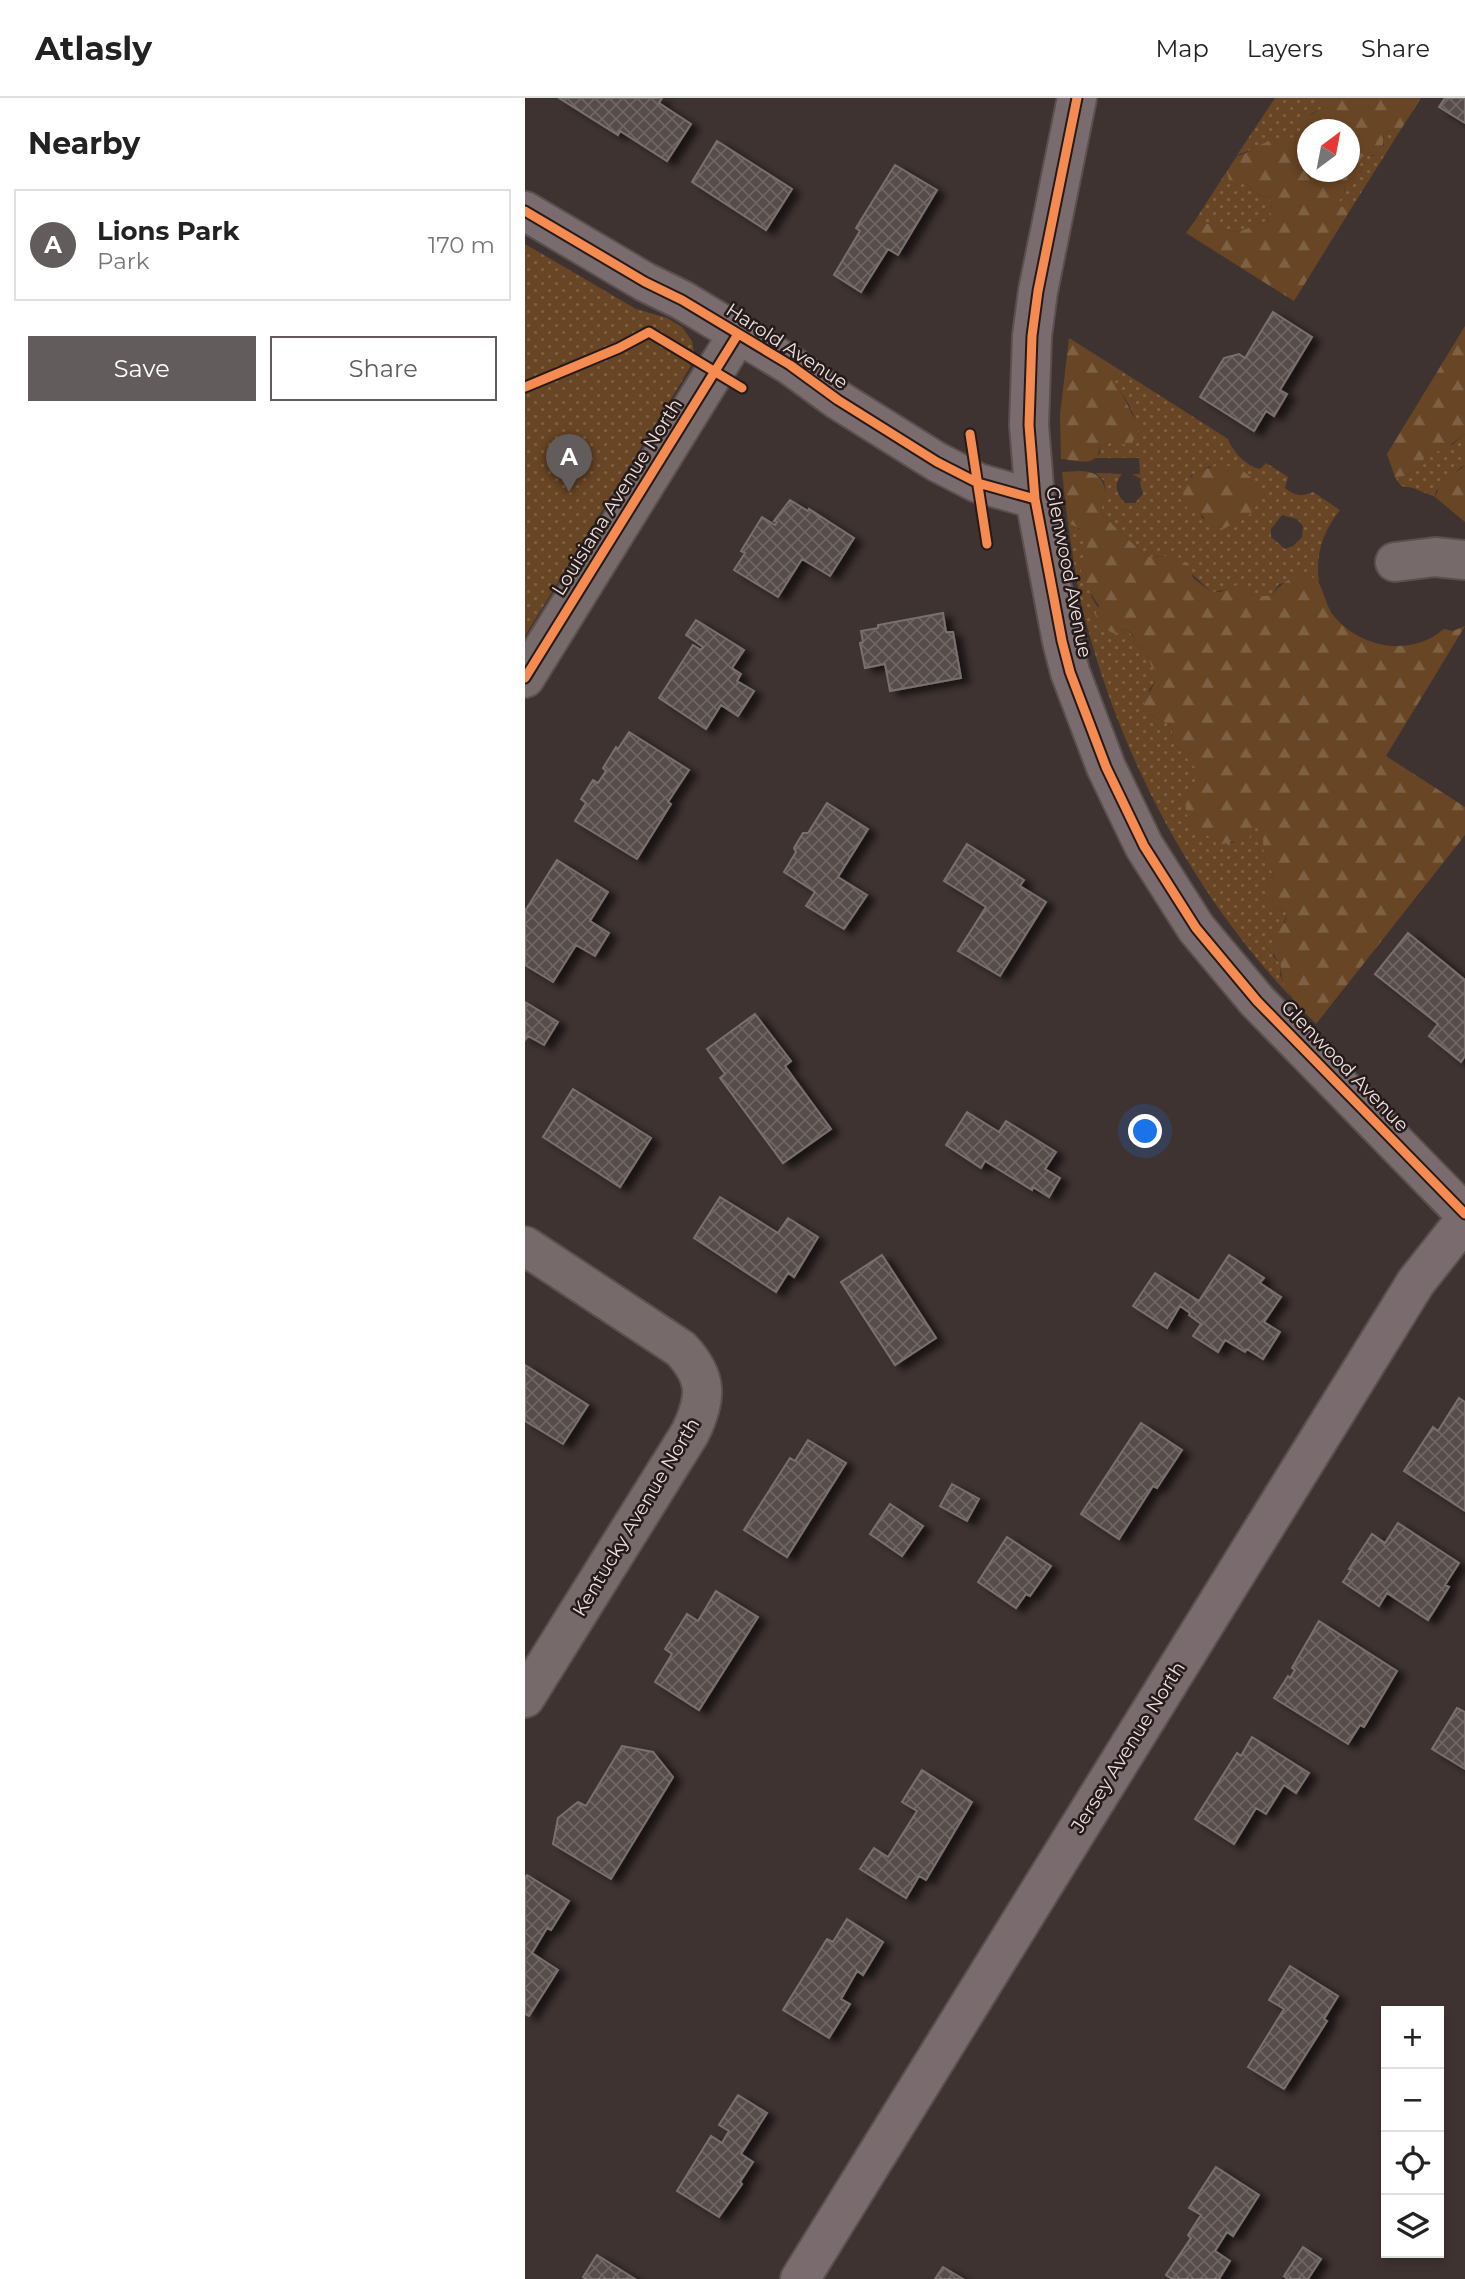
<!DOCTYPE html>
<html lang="en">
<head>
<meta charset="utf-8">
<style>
	:root { --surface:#fff; --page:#f6f6f6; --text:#222; --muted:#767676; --line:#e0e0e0; --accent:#625c5c }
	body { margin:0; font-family:Montserrat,sans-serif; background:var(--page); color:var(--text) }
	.controls { position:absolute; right:21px; bottom:21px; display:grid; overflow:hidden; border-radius:0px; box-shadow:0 4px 10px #0003 }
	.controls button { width:63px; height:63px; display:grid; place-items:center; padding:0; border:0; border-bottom:2px solid var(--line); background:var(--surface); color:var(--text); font:35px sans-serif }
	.compass { position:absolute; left:772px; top:21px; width:63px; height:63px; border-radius:50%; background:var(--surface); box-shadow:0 4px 10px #0003; rotate:32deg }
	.you { position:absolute; left:621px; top:1034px; width:24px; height:24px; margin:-18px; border:5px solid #fff; border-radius:50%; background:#1a73e8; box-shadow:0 0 0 10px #1a73e833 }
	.badge { display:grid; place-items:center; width:46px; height:46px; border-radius:50%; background:var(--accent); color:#fff; font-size:23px; font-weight:700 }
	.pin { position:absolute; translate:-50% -58px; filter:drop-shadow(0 2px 4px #0008) }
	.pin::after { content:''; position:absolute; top:37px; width:24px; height:21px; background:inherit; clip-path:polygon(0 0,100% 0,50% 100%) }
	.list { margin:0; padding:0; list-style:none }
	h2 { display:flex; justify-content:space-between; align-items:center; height:91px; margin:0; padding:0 28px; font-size:30px }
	h2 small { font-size:23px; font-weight:400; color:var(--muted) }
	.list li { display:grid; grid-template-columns:46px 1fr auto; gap:21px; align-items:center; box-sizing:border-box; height:112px; margin:0 14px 14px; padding:0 14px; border:2px solid var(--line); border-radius:0px }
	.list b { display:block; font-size:26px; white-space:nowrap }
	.list p { margin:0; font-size:23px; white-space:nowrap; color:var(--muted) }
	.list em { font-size:23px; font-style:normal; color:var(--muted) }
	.actions { display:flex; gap:14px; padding:21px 28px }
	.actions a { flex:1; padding:16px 0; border:2px solid var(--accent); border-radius:0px; text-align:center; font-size:24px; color:var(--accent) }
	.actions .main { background:var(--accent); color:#fff }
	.icon { flex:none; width:38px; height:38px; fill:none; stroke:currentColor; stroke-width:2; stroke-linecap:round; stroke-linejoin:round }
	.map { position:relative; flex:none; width:940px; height:2181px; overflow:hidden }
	header { display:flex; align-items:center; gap:42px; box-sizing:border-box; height:98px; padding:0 35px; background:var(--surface); border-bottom:2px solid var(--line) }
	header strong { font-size:33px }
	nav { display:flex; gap:38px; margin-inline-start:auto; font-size:24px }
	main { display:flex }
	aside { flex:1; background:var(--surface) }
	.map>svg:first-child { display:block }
	.grass { fill:url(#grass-dots); fill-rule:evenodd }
	.forest { fill:url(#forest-firs); fill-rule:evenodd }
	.building { fill:url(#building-cross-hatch); stroke:#7a706e; stroke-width:2; filter:url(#shadow) }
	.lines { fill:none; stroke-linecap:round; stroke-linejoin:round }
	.street-casing { stroke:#5a504e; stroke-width:42 }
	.secondary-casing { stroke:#5a504e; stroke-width:42 }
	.street { stroke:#766a6b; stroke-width:38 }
	.secondary { stroke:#7a6c6e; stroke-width:38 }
	.cycleway-casing { stroke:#241a19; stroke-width:13 }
	.cycleway { stroke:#f68b52; stroke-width:9 }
	.labels { text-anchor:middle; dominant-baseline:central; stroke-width:5; stroke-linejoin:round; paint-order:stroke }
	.street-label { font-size:19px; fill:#ede0de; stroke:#241a19 }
</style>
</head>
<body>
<header>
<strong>Atlasly</strong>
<nav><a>Map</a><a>Layers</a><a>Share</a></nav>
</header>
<main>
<aside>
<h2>Nearby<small></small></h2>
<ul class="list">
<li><span class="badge">A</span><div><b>Lions Park</b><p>Park</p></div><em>170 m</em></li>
</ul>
<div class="actions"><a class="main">Save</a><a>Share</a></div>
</aside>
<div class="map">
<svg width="940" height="2181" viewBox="0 0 940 2181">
	<defs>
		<pattern id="grass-dots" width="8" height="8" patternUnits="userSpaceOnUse" patternTransform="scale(1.75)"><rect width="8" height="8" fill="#684524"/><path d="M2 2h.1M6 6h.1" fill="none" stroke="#7e6043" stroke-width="1.8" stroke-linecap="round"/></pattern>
		<pattern id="forest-firs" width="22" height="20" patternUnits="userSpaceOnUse" patternTransform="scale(1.75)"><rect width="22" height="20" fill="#684524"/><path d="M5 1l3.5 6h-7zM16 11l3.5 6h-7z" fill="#7e6043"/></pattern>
		<pattern id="building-cross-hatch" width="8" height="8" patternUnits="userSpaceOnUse" patternTransform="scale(1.75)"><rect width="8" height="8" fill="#564d4a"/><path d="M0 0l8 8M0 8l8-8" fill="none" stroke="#6f6664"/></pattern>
		<filter id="shadow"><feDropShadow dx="8" dy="4.5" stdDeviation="3.5" flood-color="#0009"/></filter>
	</defs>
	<rect width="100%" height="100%" fill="#3f3332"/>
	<!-- grass -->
	<path class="grass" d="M750,0H799V9L786,16L781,34L771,41L761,39L712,57Z
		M868,32L873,36L829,106L818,109L811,105L819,97L820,86L830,78L832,67L837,58H848L859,47L858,36L860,33Z
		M702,73L704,84L718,82L733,97L744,99L747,110L742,123L713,134L696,131L671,121Z
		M0,146L111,211L142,220L157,229L167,243L169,254L165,269L157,283L0,538Z
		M598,274L703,341C708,354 721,368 735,371L741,365L763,379L760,390C770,398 776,399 788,394L815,412C798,433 790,457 794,484L787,480L754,486L746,498H729C710,481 707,493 686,494L648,458L622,459L588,427L577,414L576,403L581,397L579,383L571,375L597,376C588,386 591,395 600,405H610L618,396L615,385L616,381L607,376H615L614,360H570L575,355V348L587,344L610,322C607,309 597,295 589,285ZM685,368L717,422L709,424L699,431L677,420L665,378ZM757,417L772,421L778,428L777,439L768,448L760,451L746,439V431Z
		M940,336V368L936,369L911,393L910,399L888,390L876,388L870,379C888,378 899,367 902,350L927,347Z
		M543,425L562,435L565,441L561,457L566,498L589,536L600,530L609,539L610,546L622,554L626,568L632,573L633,579L624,592L627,617L648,629L646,642L673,672L670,685V731L707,745L731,727L737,735L740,747L739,757L748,776L742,790L749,808L762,815L748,858L756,867L755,877L765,898C668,795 597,661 561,524C552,492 548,458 543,425Z"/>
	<!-- forest -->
	<path class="forest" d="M799,0H896L873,36L868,32L861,33L858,36C860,54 854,57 837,59L832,67L830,78L820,86L819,98L811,105L818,109L829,106L769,203L661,135L671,121L696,131L713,134L742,123L747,110L744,99L733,97L718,82L711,86L704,84L702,73L712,58C726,54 736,45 749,41C764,35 765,45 781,34L778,22L799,9ZM782,32H824V74H782Z
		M940,228V336L916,354L902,350C899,368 889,378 870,379L862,356Z
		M544,240L598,274L589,285C601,299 605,315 615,330L607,345L594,347L587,344L575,348C573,371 552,362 536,361L535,317Z
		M697,367C702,368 709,368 714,371C733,380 741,402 724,417C717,423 707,425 699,431L683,426L675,414L665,415C646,385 669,371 697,367Z
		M940,368V424L910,399L917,383Z
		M556,373C574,375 578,379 581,397L576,403L577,414L588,427L622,459L648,458L664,466L668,480L686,494H695L712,487L720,490L729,498H746C755,486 777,468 792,483C798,489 801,508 808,517C835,550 885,560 919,531L928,533L940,528L861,658L940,709V737L791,926C775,909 754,892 756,867C744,853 746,844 752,828L760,825L762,815L744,805L742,790L748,776C745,770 742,765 740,760C736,746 742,742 731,728L724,740C713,741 704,745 693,747C687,739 682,738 674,733C661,727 660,709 660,696L670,685L672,672L646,642L648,629L627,617L618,608C622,598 633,582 632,573L626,568L622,554L610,546L609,538L600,530L590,536L582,532L570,517L574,508L557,482L555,466C559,460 560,457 562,449C565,432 558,433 543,425L542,418L537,374Z"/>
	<!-- building -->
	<path class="building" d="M34,0H137L134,5L166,26L142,63L95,33L93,37Z
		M920,0H940V25L914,9Z
		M192,43L267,91L241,132L167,84Z
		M370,67L412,92L373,157L363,151L336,194L309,177L335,133L331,130Z
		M748,214L787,239L755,292L762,296L749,318L741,313L729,333L675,299L699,260L714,256L720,260Z
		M265,402L283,413L284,411L329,440L305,478L277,461L253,499L209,472L220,455L216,453L237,419L250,427L252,424L249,423Z
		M418,515L421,534H428L436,580L365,593L360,566L340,570L335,545L338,544L336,533L353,530V527Z
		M171,522L219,552L207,570L216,576L212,583L229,593L213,618L196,607L181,631L134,600L168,547L176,552L178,549L161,537Z
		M104,634L164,672L143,704L146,706L112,761L50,723L61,705L56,701L68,682L73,685L81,673L78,670L91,649L93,651Z
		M302,705L343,731L313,779L342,797L319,831L281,808L290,794L259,774L271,754L269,750L278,735H283Z
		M442,746L499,782L495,788L521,804L475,878L433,853L461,809L419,783Z
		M32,762L83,794L65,823L84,835L70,858L51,847L28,884L0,867V813Z
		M883,835L940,882V958L936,964L904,938L913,926L850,876Z
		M0,904L33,924L19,947L3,938L0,942Z
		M230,916L266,963L260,968L306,1031L258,1065L195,980L200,976L182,951Z
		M48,991L126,1040L95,1089L18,1039Z
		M442,1014L474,1034L481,1023L531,1054L520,1071L535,1080L524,1099L508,1089L507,1092L460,1063L456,1070L421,1047Z
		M195,1099L253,1135L263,1120L293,1139L269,1179L263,1175L251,1194L169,1140Z
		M357,1157L411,1240L370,1267L316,1184Z
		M704,1157L739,1180L735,1185L756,1199L739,1224L755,1234L738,1261L722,1251L720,1254L700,1242L693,1254L668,1238L676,1226L664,1217L665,1215L655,1208L642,1230L608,1208L630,1175L674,1203Z
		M0,1267L63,1307L38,1346L0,1323Z
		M934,1300L940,1304V1413L879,1373L908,1329L913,1333Z
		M616,1325L657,1352L632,1390L628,1388L594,1441L556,1416Z
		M283,1342L321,1365L262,1459L219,1432L265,1360L270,1363Z
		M427,1386L454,1401L442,1423L415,1408Z
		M365,1406L398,1428L377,1458L345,1436Z
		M873,1425L934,1465L920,1487L924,1489L903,1522L862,1495L854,1508L818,1484L826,1472L824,1471L847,1436L860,1445Z
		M482,1439L526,1468L505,1498L501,1496L491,1510L453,1484Z
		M191,1493L233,1519L174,1612L130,1584L147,1556L140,1551L162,1516L173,1523Z
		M794,1523L872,1573L839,1629L835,1627L823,1646L749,1600L763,1578L765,1580L770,1572L767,1570Z
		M932,1610L940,1614V1671L907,1651Z
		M727,1639L784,1675L771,1695L759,1687L741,1716L731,1710L709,1746L670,1721L712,1655L716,1658Z
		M97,1648L128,1654L148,1679L86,1781L28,1746L33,1720L53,1704L61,1708Z
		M397,1672L447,1704L401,1782L394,1778L381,1800L335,1771L349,1750L363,1759L392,1713L377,1704Z
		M2,1777L44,1803L26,1832L22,1830L7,1855L33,1872L4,1918L0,1916V1780Z
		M322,1821L358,1844L338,1877L332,1873L316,1901L325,1906L304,1940L258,1912L302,1841L308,1844Z
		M765,1868L813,1898L799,1921L802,1923L759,1991L723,1969L759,1911L744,1902Z
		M213,1997L242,2015L216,2056L228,2064L215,2084L217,2086L194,2119L152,2093L186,2038L197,2045L204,2033L194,2027Z
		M691,2069L734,2097L708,2138L702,2134L690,2153L705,2163L694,2181H647L641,2177L666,2140L663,2137L676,2117L664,2110Z
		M778,2149L796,2161L783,2181H763L759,2178Z
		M72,2157L110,2181H62L58,2179Z
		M418,2169L438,2181H410Z"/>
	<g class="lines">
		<!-- street casing -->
		<g class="street-casing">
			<path id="street" d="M870,464L910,459L940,462
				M0,580L213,236
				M0,1148L156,1251C183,1280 182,1300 165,1335L0,1600"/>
		</g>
		<!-- secondary casing -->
		<g class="secondary-casing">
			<path id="secondary" d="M552,0L513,193L507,238L504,327L510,401L537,543L545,574L581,669L619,748L671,830L732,903L940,1116
				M0,113L120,184L157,202L265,267L313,302L412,364L453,385L510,401
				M275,2181L891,1184L940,1122"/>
		</g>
		<!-- street -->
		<use href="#street" class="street"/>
		<!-- secondary -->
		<use href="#secondary" class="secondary"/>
		<!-- cycleway casing -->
		<g class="cycleway-casing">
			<path id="cycleway" d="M552,0L513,193L507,238L504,327L510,401L537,543L545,574L581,669L619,748L671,830L732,903L940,1116
				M0,113L120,184L157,202L265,267L313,302L412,364L453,385L510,401
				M0,289L94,250L124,234L217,290
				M445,336L462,446
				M0,580L213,236"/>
		</g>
		<!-- cycleway -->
		<use href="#cycleway" class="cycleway"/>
	</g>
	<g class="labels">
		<!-- street labels -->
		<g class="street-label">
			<text transform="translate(262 248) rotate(33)">Harold Avenue</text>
			<text transform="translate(92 399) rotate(-58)">Louisiana Avenue North</text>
			<text transform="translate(544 474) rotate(79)">Glenwood Avenue</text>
			<text transform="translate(820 968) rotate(46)">Glenwood Avenue</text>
			<text transform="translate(111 1419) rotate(-59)">Kentucky Avenue North</text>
			<text transform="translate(603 1649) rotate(-58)">Jersey Avenue North</text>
		</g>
	</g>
</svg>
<div class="controls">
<button>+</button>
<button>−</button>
<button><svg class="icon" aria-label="locate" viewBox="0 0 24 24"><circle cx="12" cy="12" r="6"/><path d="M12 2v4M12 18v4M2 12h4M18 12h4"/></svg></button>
<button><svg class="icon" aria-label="layers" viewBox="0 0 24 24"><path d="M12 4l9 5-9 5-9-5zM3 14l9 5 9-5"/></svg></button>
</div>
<svg class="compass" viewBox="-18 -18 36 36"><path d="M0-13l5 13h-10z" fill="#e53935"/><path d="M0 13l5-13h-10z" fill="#767676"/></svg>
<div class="you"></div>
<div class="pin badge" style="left:44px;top:394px">A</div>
</div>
</main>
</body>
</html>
